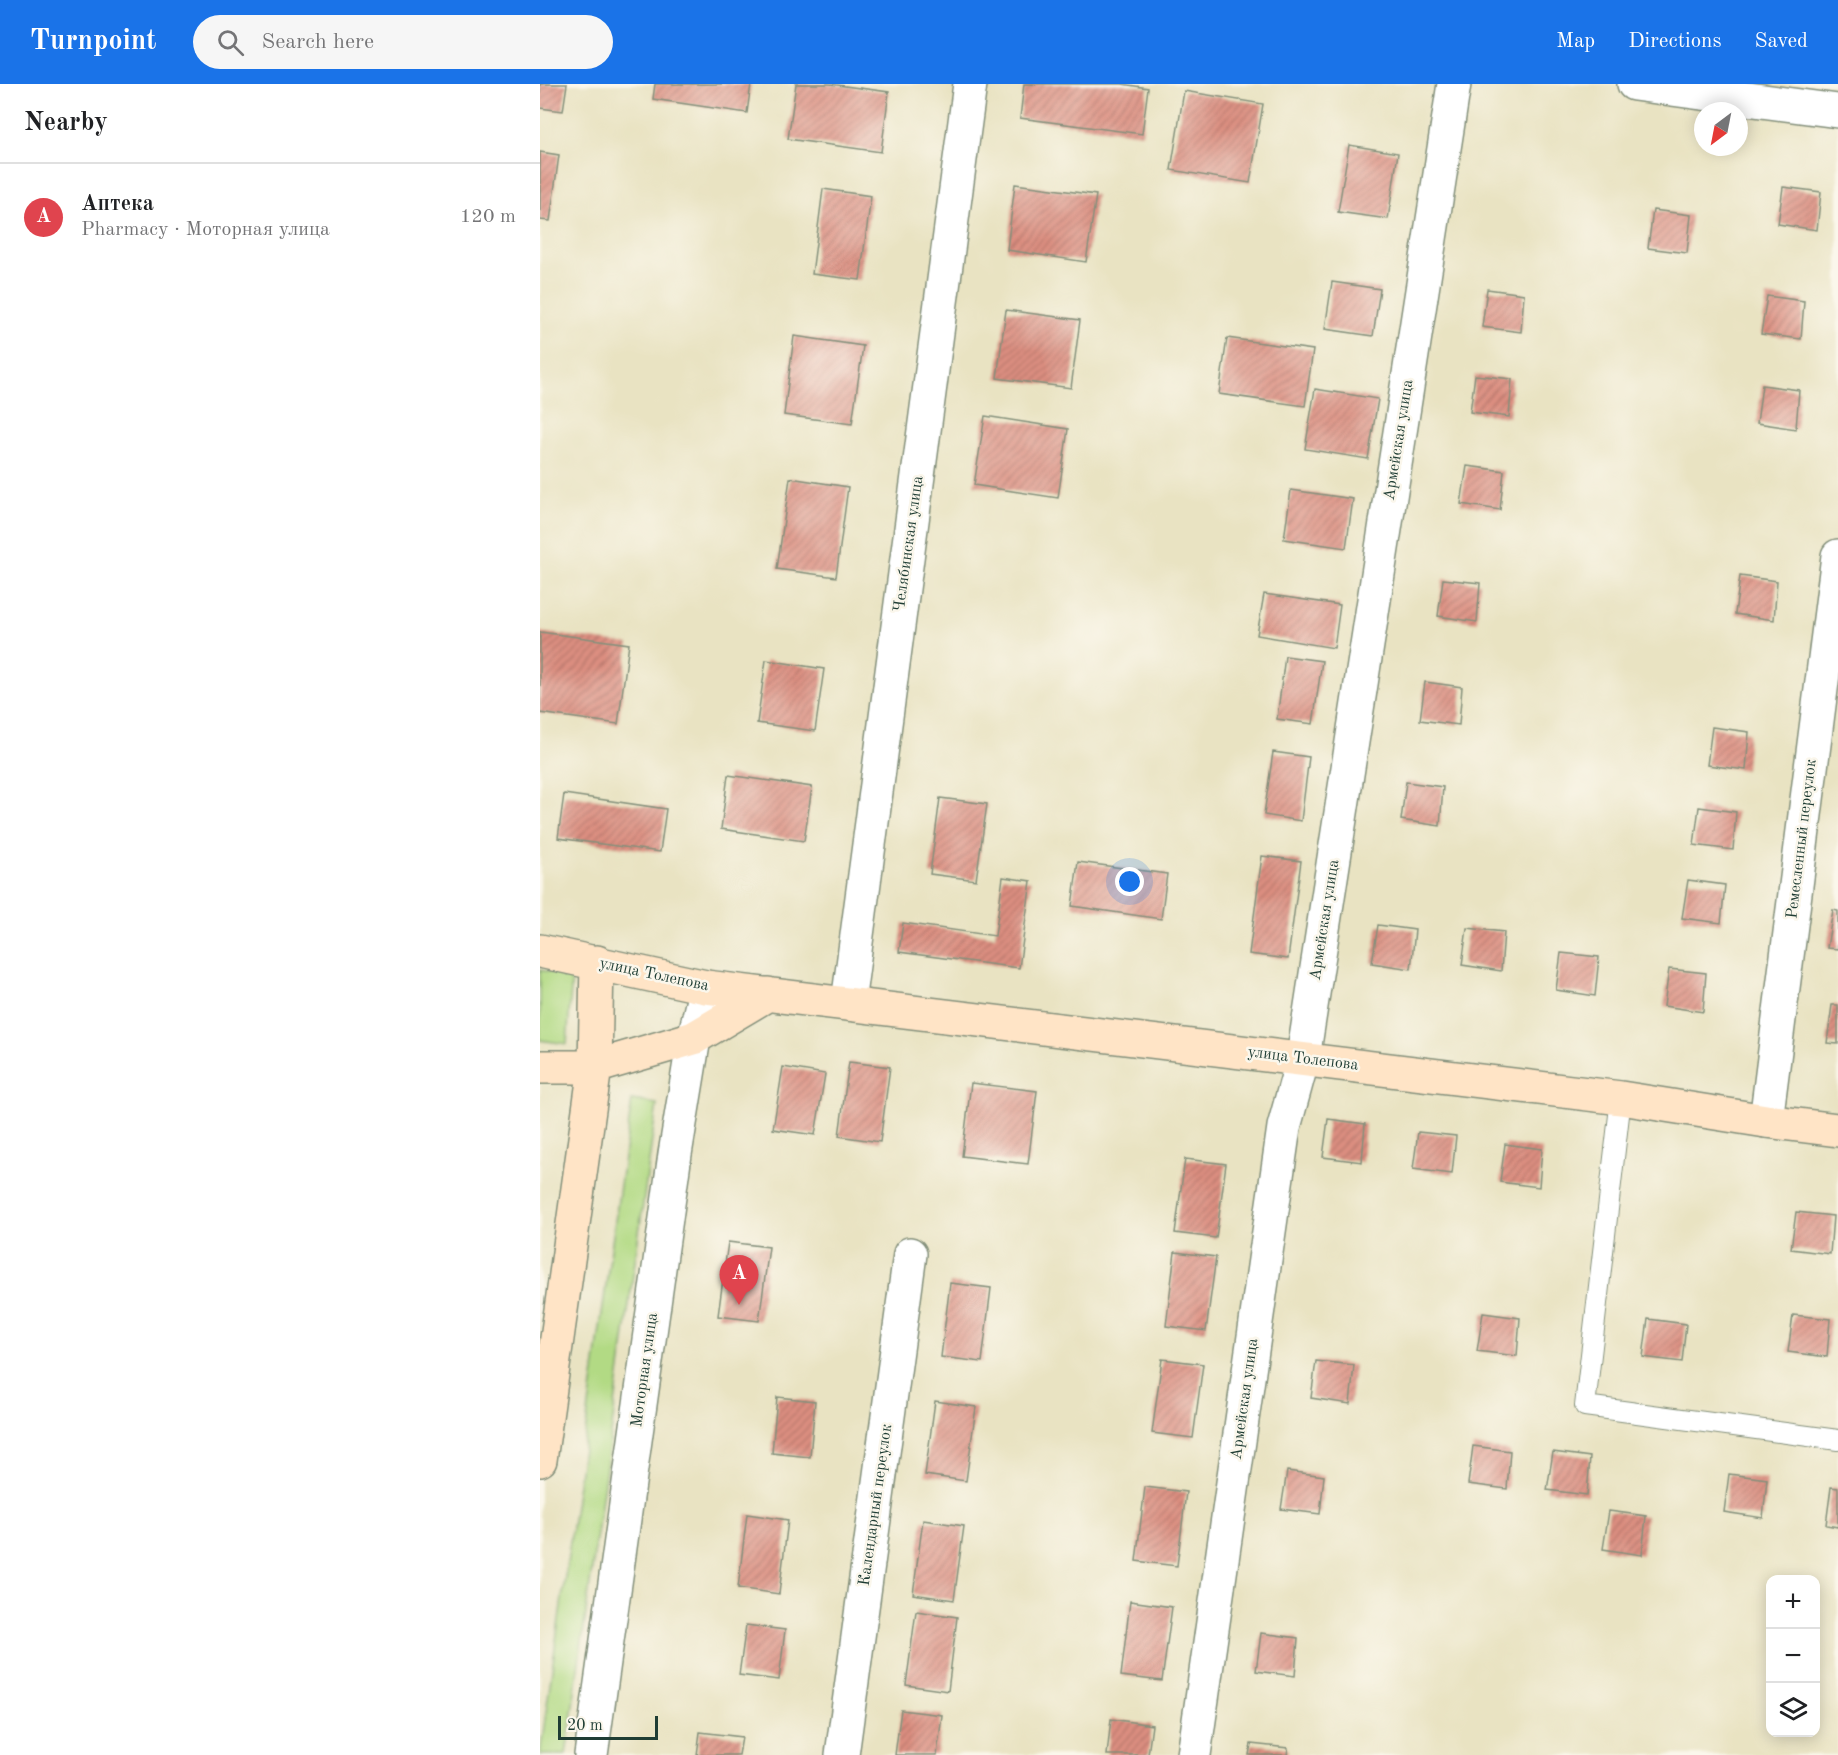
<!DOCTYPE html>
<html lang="en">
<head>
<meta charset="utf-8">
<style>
	:root { --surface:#fff; --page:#f6f6f6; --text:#202124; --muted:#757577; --line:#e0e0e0; --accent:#1a73e8 }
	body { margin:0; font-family:"Old Standard TT",serif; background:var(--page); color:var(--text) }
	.controls { position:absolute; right:18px; bottom:18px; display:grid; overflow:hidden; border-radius:12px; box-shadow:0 3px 15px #0003 }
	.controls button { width:54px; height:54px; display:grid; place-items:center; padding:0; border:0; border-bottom:2px solid var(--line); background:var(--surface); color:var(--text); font:30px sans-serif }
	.compass { position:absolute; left:1154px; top:18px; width:54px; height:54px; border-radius:50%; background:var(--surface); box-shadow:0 3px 15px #0003; rotate:212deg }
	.scale { position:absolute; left:18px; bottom:15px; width:100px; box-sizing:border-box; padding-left:6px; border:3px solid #1f3d34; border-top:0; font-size:16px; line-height:21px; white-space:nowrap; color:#1f3d34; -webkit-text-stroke:4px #fbf7ec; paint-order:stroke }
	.you { position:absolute; left:590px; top:798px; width:21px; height:21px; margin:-15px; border:4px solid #fff; border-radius:50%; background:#1a73e8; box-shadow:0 0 0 9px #1a73e833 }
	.badge { display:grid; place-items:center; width:39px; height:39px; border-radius:50%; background:var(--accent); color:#fff; font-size:20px; font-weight:700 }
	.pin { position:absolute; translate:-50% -50px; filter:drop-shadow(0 2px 3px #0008) }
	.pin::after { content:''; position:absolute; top:32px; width:21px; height:18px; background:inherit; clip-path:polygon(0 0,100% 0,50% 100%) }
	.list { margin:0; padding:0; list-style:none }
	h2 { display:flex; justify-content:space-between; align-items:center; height:78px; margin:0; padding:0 24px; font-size:26px }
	h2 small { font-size:20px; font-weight:400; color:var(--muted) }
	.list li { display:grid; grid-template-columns:39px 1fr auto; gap:18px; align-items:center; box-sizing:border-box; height:108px; padding:0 24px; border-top:2px solid var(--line) }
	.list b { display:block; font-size:22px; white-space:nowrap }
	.list p { margin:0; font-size:20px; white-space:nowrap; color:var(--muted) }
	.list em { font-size:20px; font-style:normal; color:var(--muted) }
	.icon { flex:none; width:33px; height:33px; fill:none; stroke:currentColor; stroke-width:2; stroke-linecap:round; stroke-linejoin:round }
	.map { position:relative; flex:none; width:1298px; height:1671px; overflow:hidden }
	header { display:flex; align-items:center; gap:36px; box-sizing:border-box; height:84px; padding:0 30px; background:var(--accent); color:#fff }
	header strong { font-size:28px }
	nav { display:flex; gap:33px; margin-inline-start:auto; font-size:21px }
	.search { width:420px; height:54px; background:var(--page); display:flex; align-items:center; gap:15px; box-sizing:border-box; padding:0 21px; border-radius:33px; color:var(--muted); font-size:22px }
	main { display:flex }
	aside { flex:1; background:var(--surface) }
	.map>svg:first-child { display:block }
	.green { fill:#b2da84; stroke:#688c5c; stroke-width:1.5 }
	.building { fill:url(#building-hatch) }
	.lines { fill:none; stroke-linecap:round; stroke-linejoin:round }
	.lane-casing { stroke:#84907b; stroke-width:22 }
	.street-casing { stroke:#84907b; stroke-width:36 }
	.secondary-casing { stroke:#84907b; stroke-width:36 }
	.lane { stroke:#fff; stroke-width:20 }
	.street { stroke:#fff; stroke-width:33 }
	.secondary { stroke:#ffe4c6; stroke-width:33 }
	.labels { text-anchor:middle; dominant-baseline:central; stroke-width:5; stroke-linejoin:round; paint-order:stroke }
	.street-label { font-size:16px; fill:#1f3d34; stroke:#fbf7ec }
</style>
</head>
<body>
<header>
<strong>Turnpoint</strong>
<div class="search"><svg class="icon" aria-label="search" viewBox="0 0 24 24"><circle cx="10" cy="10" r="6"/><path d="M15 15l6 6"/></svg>Search here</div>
<nav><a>Map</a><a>Directions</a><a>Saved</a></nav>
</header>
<main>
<aside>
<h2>Nearby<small></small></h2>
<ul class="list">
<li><span class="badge" style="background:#e0444e">A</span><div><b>Аптека</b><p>Pharmacy · Моторная улица</p></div><em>120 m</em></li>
</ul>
</aside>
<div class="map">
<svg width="1298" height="1671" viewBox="0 0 1298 1671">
	<defs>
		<pattern id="building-hatch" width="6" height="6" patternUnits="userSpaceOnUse" patternTransform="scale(1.5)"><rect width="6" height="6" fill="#dc8e80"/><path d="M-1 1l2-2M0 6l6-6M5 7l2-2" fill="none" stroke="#b2756a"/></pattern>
	</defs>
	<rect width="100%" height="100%" fill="#fbf7ec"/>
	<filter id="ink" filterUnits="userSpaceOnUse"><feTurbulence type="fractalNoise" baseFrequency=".0167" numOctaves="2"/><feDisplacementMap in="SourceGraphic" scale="12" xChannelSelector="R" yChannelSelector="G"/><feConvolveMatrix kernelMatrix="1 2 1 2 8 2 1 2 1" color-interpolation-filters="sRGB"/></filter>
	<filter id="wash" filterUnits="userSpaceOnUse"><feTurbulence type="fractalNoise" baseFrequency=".008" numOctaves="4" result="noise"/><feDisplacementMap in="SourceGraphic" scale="24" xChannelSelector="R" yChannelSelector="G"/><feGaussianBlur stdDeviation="1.35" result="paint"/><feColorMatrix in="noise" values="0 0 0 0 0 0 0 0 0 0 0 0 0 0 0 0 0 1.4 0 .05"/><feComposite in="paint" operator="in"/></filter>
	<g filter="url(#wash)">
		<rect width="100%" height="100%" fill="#e9e3c2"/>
		<!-- green -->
		<path class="green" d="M0,886L32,891L27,960L0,956Z
			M92,1016L117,1020L26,1671H0Z"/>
		<g id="blocks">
			<!-- building -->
			<path class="building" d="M0,0H27L23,27L0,24Z
				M115,0H211L207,29L113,15Z
				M256,0H290L349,8L341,68L248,55Z
				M484,0H582L608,4L602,50L480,34Z
				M644,7L723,20L710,99L631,86Z
				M809,61L858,69L848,135L798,128Z
				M0,68L19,71L10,137L0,136Z
				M475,100L556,111L546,178L467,166Z
				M1243,103L1281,108L1277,146L1238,140Z
				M283,105L331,112L320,196L272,190Z
				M1113,126L1151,131L1147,169L1108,164Z
				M792,198L840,205L833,252L785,245Z
				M947,205L984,210L981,248L942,243Z
				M1227,212L1264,217L1261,255L1221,250Z
				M466,226L540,236L531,304L457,294Z
				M254,252L323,262L312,340L244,331Z
				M687,254L773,266L765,322L679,310Z
				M935,291L972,295L969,333L930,328Z
				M1222,301L1259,306L1256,345L1217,339Z
				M775,305L838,315L828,375L765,365Z
				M445,332L528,345L518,414L434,401Z
				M927,382L964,387L960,426L921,420Z
				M250,394L308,403L296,493L237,485Z
				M751,406L813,415L806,464L744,455Z
				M1200,492L1237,497L1234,536L1195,530Z
				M903,495L940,499L937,538L898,532Z
				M724,510L800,521L794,564L717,551Z
				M0,548L89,560L78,640L0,629Z
				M745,572L782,577L773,640L737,635Z
				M226,576L284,585L275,647L217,639Z
				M885,598L922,603L919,641L880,636Z
				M1172,643L1209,648L1206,686L1167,681Z
				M733,668L769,673L761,737L724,731Z
				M188,691L272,703L264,757L181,745Z
				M866,698L903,703L900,742L861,736Z
				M24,710L126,725L120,768L18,754Z
				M400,714L447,720L436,796L390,790Z
				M1159,723L1196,728L1193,766L1154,761Z
				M722,772L761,777L748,875L709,870Z
				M538,778L627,790L621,835L532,822Z
				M463,793L491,797L479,884L359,868L363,839L455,852Z
				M1148,796L1185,801L1181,839L1142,834Z
				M1293,826L1298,827V865L1287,864Z
				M838,841L875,846L871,885L832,879Z
				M927,844L964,848L961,887L922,881Z
				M1021,869L1059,873L1055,912L1016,906Z
				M1129,885L1166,889L1163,928L1124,922Z
				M1292,921H1298V960L1287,959Z
				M309,978L350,983L340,1058L299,1052Z
				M243,983L285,990L275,1051L233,1045Z
				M431,999L497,1007L488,1080L422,1072Z
				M788,1035L825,1040L822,1078L783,1073Z
				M878,1048L916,1052L912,1090L873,1085Z
				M965,1060L1002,1065L999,1103L960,1098Z
				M645,1075L686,1080L676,1154L635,1149Z
				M1256,1128L1293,1132L1290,1170L1251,1165Z
				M188,1158L229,1163L219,1237L178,1232Z
				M635,1168L676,1173L666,1247L626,1242Z
				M410,1199L451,1204L442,1278L401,1273Z
				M943,1229L980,1234L977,1272L937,1267Z
				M1253,1231L1290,1235L1287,1273L1248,1268Z
				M1108,1235L1146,1240L1142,1278L1103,1273Z
				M622,1275L663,1280L653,1354L612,1349Z
				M776,1277L814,1281L810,1320L771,1314Z
				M237,1313L275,1317L270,1373L232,1369Z
				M395,1317L436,1323L426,1397L385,1391Z
				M933,1362L970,1367L967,1405L928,1400Z
				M1013,1368L1050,1373L1047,1411L1007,1406Z
				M747,1387L784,1392L780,1430L741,1425Z
				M1189,1390L1227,1395L1223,1434L1184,1428Z
				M605,1403L646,1408L637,1482L596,1477Z
				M1291,1403L1298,1404V1443L1286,1441Z
				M1069,1427L1106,1432L1102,1471L1063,1465Z
				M207,1430L248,1436L239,1510L198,1504Z
				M383,1436L424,1442L414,1516L373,1510Z
				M590,1517L632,1523L622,1597L581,1592Z
				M376,1527L417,1533L408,1607L366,1601Z
				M206,1541L245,1546L239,1596L199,1591Z
				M721,1549L758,1554L755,1592L716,1587Z
				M361,1626L402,1631L397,1671H355Z
				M571,1635L612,1641L608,1671H567Z
				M160,1648L202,1653L199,1671H157Z
				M711,1660L748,1664L747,1671H709Z"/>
		</g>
	</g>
	<g filter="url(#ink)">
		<use href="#blocks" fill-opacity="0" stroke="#84907b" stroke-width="1.5"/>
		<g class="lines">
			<!-- lane casing -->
			<g class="lane-casing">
				<path id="lane" d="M1081,1014L1045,1322L1298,1356"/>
			</g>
			<!-- street casing -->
			<g class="street-casing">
				<path id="street" d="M1094,0L1298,27
					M308,919L430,0
					M1226,1037L1298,472
					M51,1671L135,1070L154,954L166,903
					M302,1671L370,1170
					M654,1671L744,1043L763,974L914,0"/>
			</g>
			<!-- secondary casing -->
			<g class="secondary-casing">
				<path id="secondary" d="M0,867L166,903L1081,1014L1226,1037L1298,1046
					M0,983H55L154,954L228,910
					M0,1376L55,983L57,878"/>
			</g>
			<!-- lane -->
			<use href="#lane" class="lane"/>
			<!-- street -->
			<use href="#street" class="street"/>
			<!-- secondary -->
			<use href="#secondary" class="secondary"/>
		</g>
	</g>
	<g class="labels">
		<!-- street labels -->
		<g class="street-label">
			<text transform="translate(859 356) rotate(-81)">Армейская улица</text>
			<text transform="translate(369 460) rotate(-82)">Челябинская улица</text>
			<text transform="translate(1262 755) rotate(-83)">Ремесленный переулок</text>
			<text transform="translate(785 836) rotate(-81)">Армейская улица</text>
			<text transform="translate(114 891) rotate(12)">улица Толепова</text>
			<text transform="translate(763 975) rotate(7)">улица Толепова</text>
			<text transform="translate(105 1286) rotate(-82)">Моторная улица</text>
			<text transform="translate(705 1315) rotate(-82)">Армейская улица</text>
			<text transform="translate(336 1421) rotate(-82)">Календарный переулок</text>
		</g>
	</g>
</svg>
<div class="controls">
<button>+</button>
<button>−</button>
<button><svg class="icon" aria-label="layers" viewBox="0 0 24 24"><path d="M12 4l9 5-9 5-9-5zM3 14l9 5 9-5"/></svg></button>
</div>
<svg class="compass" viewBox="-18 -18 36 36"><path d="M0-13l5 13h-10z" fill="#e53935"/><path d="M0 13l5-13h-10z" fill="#757577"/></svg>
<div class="scale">20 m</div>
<div class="you"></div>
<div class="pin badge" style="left:199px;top:1221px;background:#e0444e">A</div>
</div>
</main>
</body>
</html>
